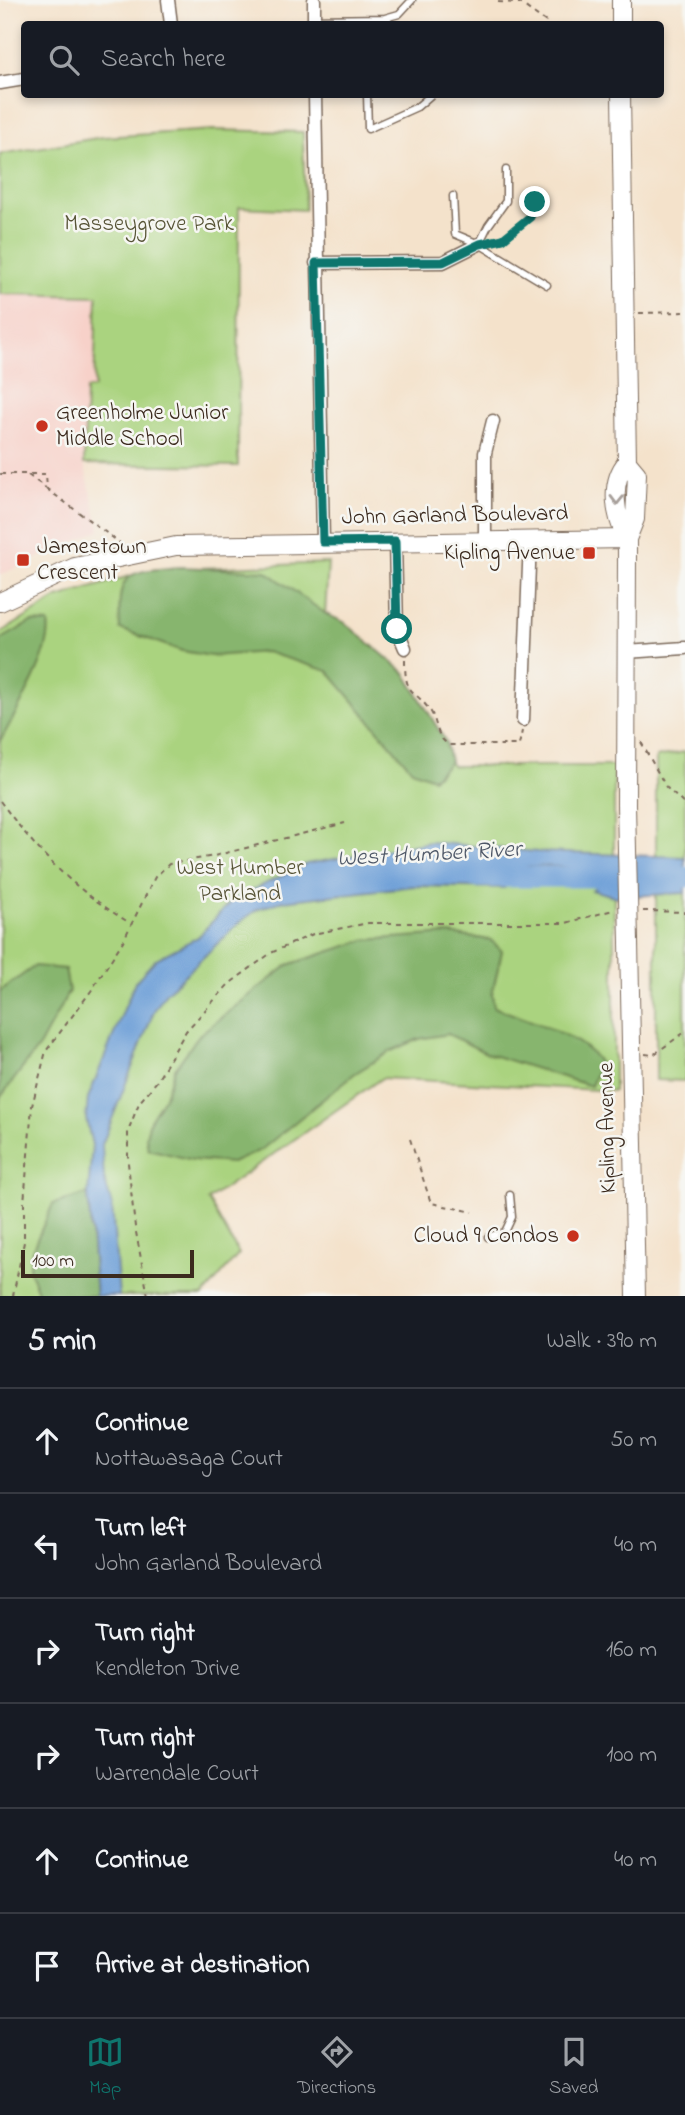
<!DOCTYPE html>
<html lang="en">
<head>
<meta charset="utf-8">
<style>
	:root { --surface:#171b24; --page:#20242c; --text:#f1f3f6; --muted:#9ea1a6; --line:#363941; --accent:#0f766e }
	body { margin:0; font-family:"Indie Flower",sans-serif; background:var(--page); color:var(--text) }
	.scale { position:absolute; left:21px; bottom:18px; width:173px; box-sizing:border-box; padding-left:7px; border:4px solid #3b2a1e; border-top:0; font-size:19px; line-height:24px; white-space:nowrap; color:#3b2a1e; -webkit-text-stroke:5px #f6f6f2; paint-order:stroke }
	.stop { position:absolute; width:21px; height:21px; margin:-16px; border:5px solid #0f766e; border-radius:50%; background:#fff }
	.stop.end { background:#0f766e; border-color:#fff; box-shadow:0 2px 7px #0008 }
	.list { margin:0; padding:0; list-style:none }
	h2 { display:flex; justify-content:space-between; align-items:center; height:91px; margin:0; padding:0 28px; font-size:30px }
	h2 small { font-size:23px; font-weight:400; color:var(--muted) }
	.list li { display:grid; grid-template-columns:46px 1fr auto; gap:21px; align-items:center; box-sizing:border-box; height:105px; padding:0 28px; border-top:2px solid var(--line) }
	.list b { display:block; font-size:26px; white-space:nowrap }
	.list p { margin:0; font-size:23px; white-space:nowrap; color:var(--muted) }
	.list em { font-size:23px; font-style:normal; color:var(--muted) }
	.icon { flex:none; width:38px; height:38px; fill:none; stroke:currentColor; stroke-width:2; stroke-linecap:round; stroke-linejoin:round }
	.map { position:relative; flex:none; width:685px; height:1296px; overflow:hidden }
	.search { position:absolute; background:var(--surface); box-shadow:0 4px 10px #0003; left:21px; right:21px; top:21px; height:77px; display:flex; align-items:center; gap:18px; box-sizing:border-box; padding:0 24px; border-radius:7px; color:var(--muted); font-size:26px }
	.sheet { height:721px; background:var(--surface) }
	nav { display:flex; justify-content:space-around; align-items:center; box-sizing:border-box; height:98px; border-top:2px solid var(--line); background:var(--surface); font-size:19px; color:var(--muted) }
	nav a { display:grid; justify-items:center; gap:4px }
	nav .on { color:var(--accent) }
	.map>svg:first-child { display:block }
	.built { fill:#f7d1c9 }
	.green { fill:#aad37f; stroke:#727e4e; stroke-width:2 }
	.forest { fill:#87b56e; stroke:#617046; stroke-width:2 }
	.water { fill:#6c9ed7; stroke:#54647a; stroke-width:2 }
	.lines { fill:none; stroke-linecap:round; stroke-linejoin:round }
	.river { stroke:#6c9ed7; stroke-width:21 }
	.lane-casing { stroke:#7c6a5b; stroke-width:9 }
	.street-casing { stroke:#7c6a5b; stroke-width:15 }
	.secondary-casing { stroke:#7c6a5b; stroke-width:20 }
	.path { stroke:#7c6a5b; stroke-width:2; stroke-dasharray:5 5; stroke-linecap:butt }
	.lane { stroke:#fff; stroke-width:6 }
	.street { stroke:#fff; stroke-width:12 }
	.secondary { stroke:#fff; stroke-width:18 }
	.secondary-bridge-casing { stroke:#7c6a5b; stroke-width:20; stroke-linecap:butt }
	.secondary-bridge { stroke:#fff; stroke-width:18 }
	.oneway { stroke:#a79f9a }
	.route { stroke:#0f766e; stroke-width:9 }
	.poi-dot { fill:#c8321e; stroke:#f6f6f2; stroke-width:2.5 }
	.labels { text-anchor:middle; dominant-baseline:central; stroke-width:5; stroke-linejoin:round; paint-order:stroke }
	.park-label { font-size:23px; fill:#575436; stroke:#f6f6f2 }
	.poi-label { font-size:23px; fill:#3b2a1e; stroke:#f6f6f2; text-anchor:start }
	.street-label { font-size:23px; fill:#3b2a1e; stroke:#f6f6f2 }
	.water-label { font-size:24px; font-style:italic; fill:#4f5868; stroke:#f6f6f2 }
</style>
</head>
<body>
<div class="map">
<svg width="685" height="1296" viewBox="0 0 685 1296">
	<rect width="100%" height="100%" fill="#f6f6f2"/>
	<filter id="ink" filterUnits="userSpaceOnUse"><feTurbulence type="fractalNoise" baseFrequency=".0143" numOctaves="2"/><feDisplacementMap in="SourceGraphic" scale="14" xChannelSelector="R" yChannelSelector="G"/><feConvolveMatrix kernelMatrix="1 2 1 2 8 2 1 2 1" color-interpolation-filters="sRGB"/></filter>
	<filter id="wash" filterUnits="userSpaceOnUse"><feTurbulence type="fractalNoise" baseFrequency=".00686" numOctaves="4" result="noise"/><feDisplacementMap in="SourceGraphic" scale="28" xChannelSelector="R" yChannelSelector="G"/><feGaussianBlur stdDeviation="1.57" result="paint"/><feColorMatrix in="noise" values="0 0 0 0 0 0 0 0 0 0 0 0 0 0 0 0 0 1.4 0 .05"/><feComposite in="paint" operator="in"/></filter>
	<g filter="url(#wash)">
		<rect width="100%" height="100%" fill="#f4e2cb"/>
		<!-- built -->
		<path class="built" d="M0,294L97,295L94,389H86L84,464L100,530L0,575Z"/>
		<!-- green -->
		<path class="green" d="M213,130L303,132L305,210L239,207L238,466L84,464L86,389L94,388L97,296L0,294V154L103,137Z
			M328,563L325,616L401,677L452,766H614V1091L382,1078L208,1200L239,1254L203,1296H0V633L58,598L149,570Z
			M685,752V1081L656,1080V757Z"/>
		<!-- forest -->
		<path class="forest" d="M181,567L266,571L326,614L344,622L405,673L446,742L450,762L433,778L412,770L328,671L266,652L211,656L182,651L120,629C117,570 125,572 181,567Z
			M31,622L48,623C54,652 14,715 0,742V640Z
			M449,934L491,940L502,951L492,994L494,1007C523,1019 585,1035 600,1064L591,1086L486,1053L448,1034L419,1039L391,1051L354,1074L261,1150L232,1163L193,1160L148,1149L146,1136L150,1120L165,1096L174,1070L199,1035L288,965L365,940Z
			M35,966L65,969L69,991L40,1045L0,1098V991Z
			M88,1194L96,1296H40L29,1270L32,1250L53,1204Z"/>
		<!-- water -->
		<path class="water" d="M430,842L538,852L685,857V893L617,897L592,890L609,878C579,864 536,864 505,872L499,882L504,888L414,886L283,901L258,909L240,922L165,994L154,1011L102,1145L104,1178L112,1206L119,1296H96L88,1194L92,1145L86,1119L88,1098L135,982L156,959L198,937L232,900L306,864Z"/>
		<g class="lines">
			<!-- river -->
			<path class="river" d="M475,877H685"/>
		</g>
	</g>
	<g filter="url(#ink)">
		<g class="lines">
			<!-- lane casing -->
			<g class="lane-casing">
				<path id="lane" d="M314,19L385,18L399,14L412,0
					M367,94L368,129L417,107L432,94
					M453,196L455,234L479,244L547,285
					M479,244L488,226L506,201V170
					M488,1237L505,1232L512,1217L510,1195"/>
			</g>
			<!-- street casing -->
			<g class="street-casing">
				<path id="street" d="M168,0L171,24
					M314,0V24
					M0,83L24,79
					M315,94L323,542
					M316,263L443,262L479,244
					M485,540V453L493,421
					M395,541L397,629L405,648
					M626,652L685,648
					M523,720L530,540"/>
			</g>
			<!-- secondary casing -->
			<g class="secondary-casing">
				<path id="secondary" d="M621,0V24
					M621,94L627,462L637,474L635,519L627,539V557L626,804
					M627,462C609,483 615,516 627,539
					M0,602L75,567L176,546L627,539
					M629,942L636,1296"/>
			</g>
			<!-- path -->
			<path class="path" d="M520,0L521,4L549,24
				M498,2L520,3
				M492,241C512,236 529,221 535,202
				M639,313L685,312
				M0,474H46L47,489L120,543
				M28,475L46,488
				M405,660C405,698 413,686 431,712C438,724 435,736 449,745H519L522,731
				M641,742L666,787L685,805
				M0,801C40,855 72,888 130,923
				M643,911L685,912
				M645,1054L653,1055L685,1032
				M410,1139L431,1203L473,1212
				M13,1296L24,1242V1203L32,1106L46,1051L91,991L123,941L155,877L169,864L214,856L345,823
				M148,1296L135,1227L128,1163V1131L139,1103L157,1081L186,1031L229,984L271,953L313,934L368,923H566L613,910"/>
			<!-- lane -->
			<use href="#lane" class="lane"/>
			<!-- street -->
			<use href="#street" class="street"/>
			<!-- secondary -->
			<use href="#secondary" class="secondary"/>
			<!-- secondary-bridge casing -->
			<g class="secondary-bridge-casing">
				<path id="secondary-bridge" d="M626,804L629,942"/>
			</g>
			<!-- secondary-bridge -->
			<use href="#secondary-bridge" class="secondary-bridge"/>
		</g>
		<!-- one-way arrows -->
		<defs><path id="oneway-chevron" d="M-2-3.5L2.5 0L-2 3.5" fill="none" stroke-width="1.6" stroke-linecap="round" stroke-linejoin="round" transform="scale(1.75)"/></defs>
		<use class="oneway" href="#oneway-chevron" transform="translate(617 500) rotate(91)"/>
	</g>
	<g class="lines" filter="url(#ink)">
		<!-- route -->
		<path class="route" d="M397,629L395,541L323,542L316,263L443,262L480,244L503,239L530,217L535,202"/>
	</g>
	<!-- markers -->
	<g class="poi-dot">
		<circle cx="42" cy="426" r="7"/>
		<rect x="582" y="546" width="14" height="14" rx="3.5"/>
		<rect x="16" y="553" width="14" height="14" rx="3.5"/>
		<circle cx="573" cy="1236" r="7"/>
	</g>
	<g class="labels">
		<!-- park labels -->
		<g class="park-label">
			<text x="149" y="224">Masseygrove Park</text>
			<text x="240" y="868">West Humber<tspan x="240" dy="26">Parkland</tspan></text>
		</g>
		<!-- poi labels -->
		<g class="poi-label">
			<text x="56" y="413">Greenholme Junior<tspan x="56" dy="26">Middle School</tspan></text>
			<text x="37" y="547">Jamestown<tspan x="37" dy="26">Crescent</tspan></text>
			<text x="575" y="553" text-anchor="end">Kipling Avenue</text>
			<text x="559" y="1236" text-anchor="end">Cloud 9 Condos</text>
		</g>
		<!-- street labels -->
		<g class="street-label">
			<text transform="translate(455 516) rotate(-1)">John Garland Boulevard</text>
			<text transform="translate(608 1128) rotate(-91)">Kipling Avenue</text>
		</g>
		<!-- water labels -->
		<g class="water-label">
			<text transform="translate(429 855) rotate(-3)">West Humber River</text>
		</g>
	</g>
</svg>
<div class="scale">100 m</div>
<div class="stop" style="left:397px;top:629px"></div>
<div class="stop end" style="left:535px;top:202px"></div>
<div class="search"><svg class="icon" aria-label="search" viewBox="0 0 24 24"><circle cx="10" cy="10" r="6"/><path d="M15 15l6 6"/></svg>Search here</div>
</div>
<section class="sheet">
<h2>5 min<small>Walk · 390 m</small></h2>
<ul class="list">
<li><svg class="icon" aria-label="ahead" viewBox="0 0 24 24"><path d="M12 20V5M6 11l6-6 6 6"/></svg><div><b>Continue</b><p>Nottawasaga Court</p></div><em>50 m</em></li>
<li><svg class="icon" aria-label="left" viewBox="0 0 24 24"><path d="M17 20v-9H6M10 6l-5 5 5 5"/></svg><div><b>Turn left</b><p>John Garland Boulevard</p></div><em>40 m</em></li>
<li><svg class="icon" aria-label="right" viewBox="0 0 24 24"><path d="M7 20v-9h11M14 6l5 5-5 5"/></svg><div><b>Turn right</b><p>Kendleton Drive</p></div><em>160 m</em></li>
<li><svg class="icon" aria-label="right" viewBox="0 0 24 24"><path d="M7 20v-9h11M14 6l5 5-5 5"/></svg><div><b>Turn right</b><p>Warrendale Court</p></div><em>100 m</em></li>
<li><svg class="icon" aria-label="ahead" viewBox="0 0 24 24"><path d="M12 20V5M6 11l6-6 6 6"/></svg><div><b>Continue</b></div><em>40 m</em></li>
<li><svg class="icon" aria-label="arrive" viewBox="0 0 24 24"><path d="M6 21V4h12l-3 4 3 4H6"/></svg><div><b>Arrive at destination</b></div></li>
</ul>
</section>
<nav>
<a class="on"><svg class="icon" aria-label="map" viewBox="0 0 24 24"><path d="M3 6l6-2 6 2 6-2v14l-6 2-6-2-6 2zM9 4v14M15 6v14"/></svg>Map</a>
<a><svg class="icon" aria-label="directions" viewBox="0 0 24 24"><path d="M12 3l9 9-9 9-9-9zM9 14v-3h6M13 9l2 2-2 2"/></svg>Directions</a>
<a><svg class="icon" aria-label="saved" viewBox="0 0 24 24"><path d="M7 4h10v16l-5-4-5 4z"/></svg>Saved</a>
</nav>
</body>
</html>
